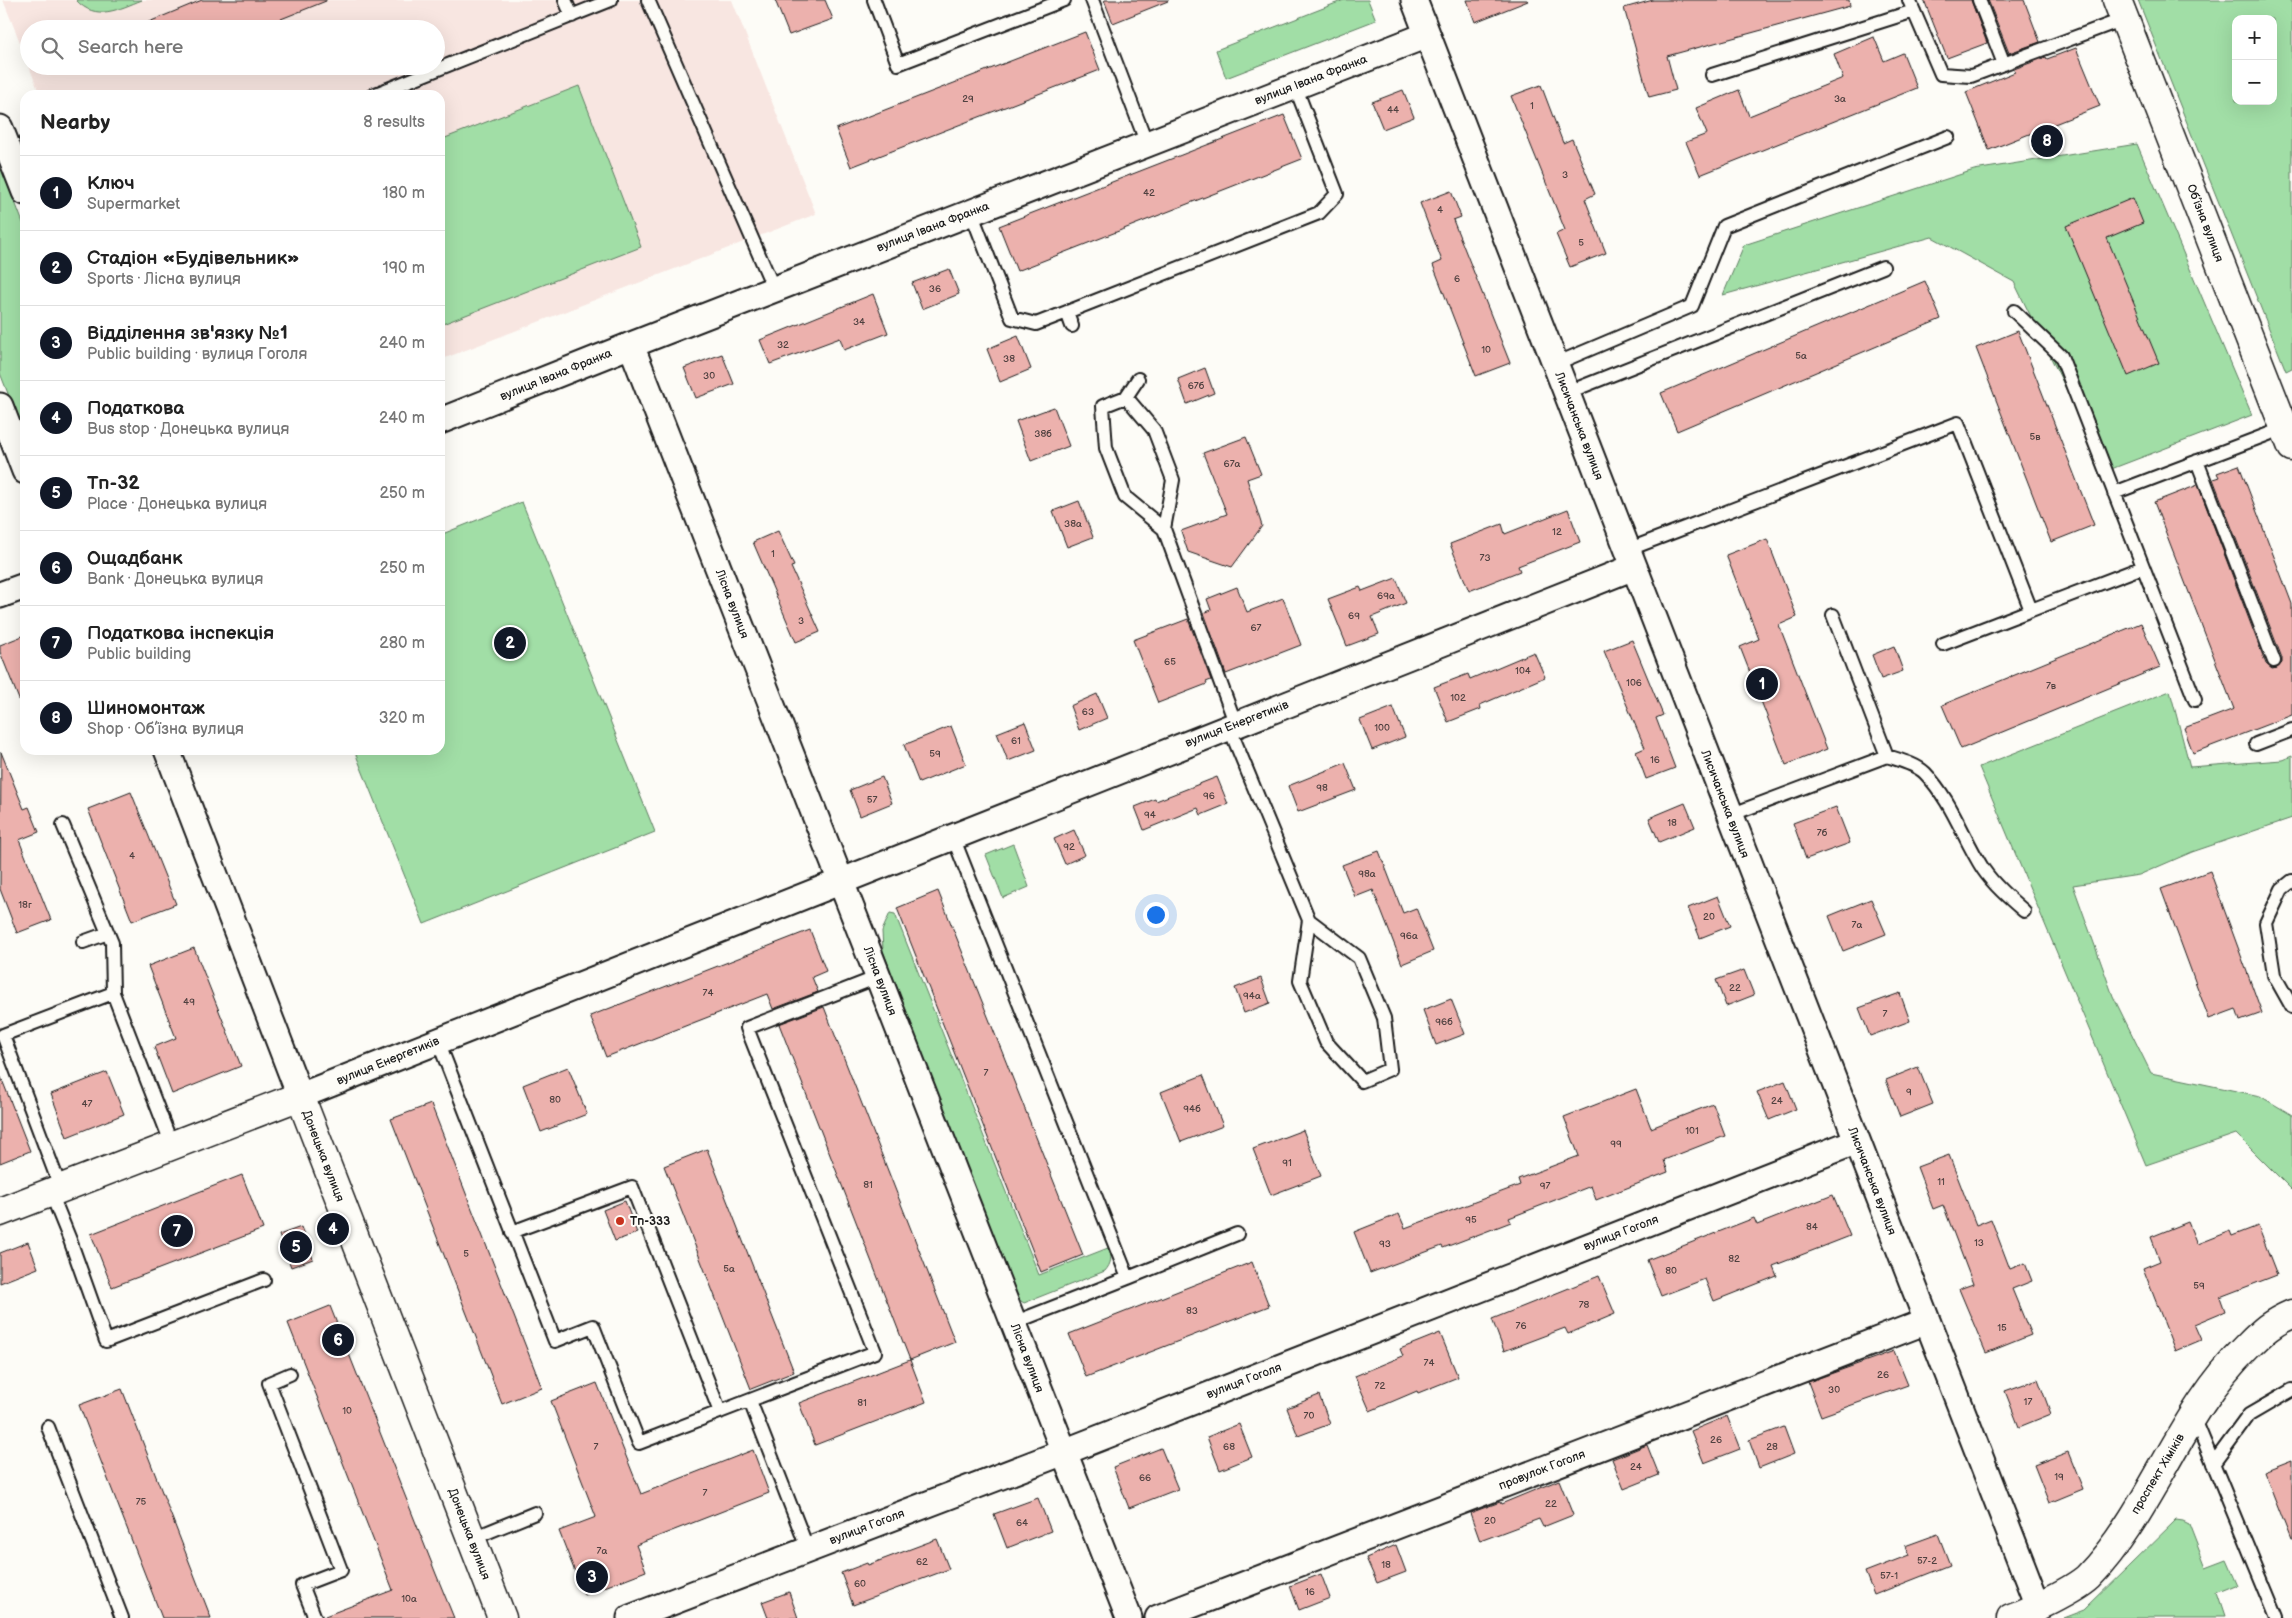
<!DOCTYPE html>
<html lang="en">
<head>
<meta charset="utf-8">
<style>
	:root { --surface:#fff; --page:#f6f6f6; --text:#222; --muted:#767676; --line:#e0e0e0; --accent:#111827 }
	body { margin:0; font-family:"Balsamiq Sans",sans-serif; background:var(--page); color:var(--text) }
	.controls { position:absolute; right:15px; top:15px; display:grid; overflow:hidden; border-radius:10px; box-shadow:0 5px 20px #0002 }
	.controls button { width:45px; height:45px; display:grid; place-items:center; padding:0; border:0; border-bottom:1px solid var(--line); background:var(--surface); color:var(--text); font:25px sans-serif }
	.you { position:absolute; left:1155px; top:914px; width:18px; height:18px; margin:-12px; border:4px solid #fff; border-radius:50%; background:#1a73e8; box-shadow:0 0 0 8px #1a73e833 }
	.badge { display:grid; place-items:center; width:32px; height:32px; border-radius:50%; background:var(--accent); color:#fff; font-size:16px; font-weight:700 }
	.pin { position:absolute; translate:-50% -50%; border:2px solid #fff; box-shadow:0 1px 5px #0006 }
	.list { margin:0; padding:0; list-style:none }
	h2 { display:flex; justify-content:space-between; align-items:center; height:65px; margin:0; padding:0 20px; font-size:21px }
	h2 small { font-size:16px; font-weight:400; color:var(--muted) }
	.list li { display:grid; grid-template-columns:32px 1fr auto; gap:15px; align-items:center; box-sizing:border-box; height:75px; padding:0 20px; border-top:1px solid var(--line) }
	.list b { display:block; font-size:19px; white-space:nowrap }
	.list p { margin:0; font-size:16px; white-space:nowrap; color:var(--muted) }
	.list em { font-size:16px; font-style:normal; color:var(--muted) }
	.icon { flex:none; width:28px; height:28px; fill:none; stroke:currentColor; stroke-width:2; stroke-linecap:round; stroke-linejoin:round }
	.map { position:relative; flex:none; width:2292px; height:1618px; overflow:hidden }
	.search { position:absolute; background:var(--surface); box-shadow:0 5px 20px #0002; left:20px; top:20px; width:425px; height:55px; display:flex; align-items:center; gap:12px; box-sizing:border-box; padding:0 18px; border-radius:28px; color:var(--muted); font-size:19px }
	.panel { position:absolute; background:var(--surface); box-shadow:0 5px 20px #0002; left:20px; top:90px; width:425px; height:665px; border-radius:15px }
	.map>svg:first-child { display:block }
	.built { fill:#f8e6e1 }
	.green { fill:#a1dea6; stroke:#5e7d61; fill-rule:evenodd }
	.building { fill:#ecb1ad; stroke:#1c1c1c }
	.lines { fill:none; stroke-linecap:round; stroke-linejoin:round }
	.lane-casing { stroke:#1c1c1c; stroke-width:16 }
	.street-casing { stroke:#1c1c1c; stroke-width:29 }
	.secondary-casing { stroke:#1c1c1c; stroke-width:31 }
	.lane { stroke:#fdfcf7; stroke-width:12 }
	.street { stroke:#fdfcf7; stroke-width:25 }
	.secondary { stroke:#fdfcf7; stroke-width:28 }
	.poi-dot { fill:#c8321e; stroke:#fdfcf7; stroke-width:2 }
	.labels { text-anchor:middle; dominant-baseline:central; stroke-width:4; stroke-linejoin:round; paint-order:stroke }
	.number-label { font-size:10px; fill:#504140 }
	.street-label { font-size:12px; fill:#1c1c1c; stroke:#fdfcf7 }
	.poi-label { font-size:12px; font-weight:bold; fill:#1c1c1c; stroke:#fdfcf7; text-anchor:start }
</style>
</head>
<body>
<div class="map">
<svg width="2292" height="1618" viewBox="0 0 2292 1618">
	<rect width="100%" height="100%" fill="#fdfcf7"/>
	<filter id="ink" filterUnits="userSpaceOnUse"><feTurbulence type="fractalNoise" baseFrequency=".02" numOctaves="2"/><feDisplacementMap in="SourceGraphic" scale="10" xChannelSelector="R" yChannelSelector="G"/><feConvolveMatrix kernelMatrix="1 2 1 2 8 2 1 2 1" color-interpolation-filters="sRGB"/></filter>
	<g filter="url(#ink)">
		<!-- built -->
		<path class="built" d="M3,0H732L816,214L440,360V95H40L29,66H436V29H29V65Z"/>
		<!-- green -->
		<path class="green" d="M76,0H142C119,9 96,22 76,0Z
			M1344,0H1368L1376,20L1226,78L1216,50Z
			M2138,0H2292V368L2286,371ZM2236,19H2273V101H2236Z
			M579,86L641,247L440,325V140Z
			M2137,144L2252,415L2106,471L2014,282L1932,237L1723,295L1744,245L1974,170Z
			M0,163L25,228V437L0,373Z
			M522,502L655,832L424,924L354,750H440V535Z
			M2170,691L2190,767L2282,760L2292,756V818L2192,852L2139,875L2073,885L2113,996L2151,1073L2260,1096L2292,1115V1190L2236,1134L2146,1165L1979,767Z
			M1013,844L1029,887L1003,898L986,855Z
			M890,913L895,914L1039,1275L1108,1248C1113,1257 1111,1264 1105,1271L1024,1303L1015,1297L883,951L882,931Z
			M2176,1520L2183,1521L2189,1524L2206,1568L2227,1560L2238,1585L2216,1594L2224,1618H2063L2084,1610Z"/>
		<!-- building -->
		<path class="building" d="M202,0H326V1L256,29H132Z
			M775,0H825L833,19L789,35Z
			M1104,0H1168V1L1113,23Z
			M1467,0H1527L1528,1L1475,22Z
			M1653,0H1849L1850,6L1667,56L1676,90L1649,97L1624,8Z
			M1924,0H1971L1987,43L1947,58Z
			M1988,0H2024L2040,42L2009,53Z
			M1085,32L1100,70L851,167L836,129Z
			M1874,37L1884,61L1903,53L1917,88L1700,175L1686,142L1707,134L1696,108L1739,90L1749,116L1843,78L1834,54Z
			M2076,48L2100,106L1989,150L1966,92L2015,72L2014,69L2046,57L2047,59Z
			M1541,85L1563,143L1572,139L1595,194L1585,199L1606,253L1570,267L1556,234L1565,230L1511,96Z
			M1403,90L1414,117L1383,129L1372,102Z
			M1284,115L1302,159L1017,271L999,226Z
			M1451,191L1461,217L1453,220L1510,363L1476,376L1433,265L1442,261L1420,203Z
			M2133,198L2143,223L2107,238L2159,363L2128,376L2066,226Z
			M949,269L959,294L922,309L912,283Z
			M1925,281L1941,319L1677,431L1661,393Z
			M873,294L888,333L844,350L840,338L770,364L760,340Z
			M2018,331L2094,525L2051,542L1976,348Z
			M1018,336L1031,369L1000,382L987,349Z
			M722,354L734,384L696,398L684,368Z
			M1205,368L1214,393L1187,404L1178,379Z
			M1054,407L1069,446L1031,461L1016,421Z
			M1246,437L1261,474L1247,479L1262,526L1232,567L1188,552L1181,531L1227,514L1203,453Z
			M2239,465L2292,604V715L2193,753L2184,728L2234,709L2154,502L2198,485L2266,664L2272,669L2277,668L2282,663V658L2213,479L2219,477L2217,473Z
			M1079,501L1093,537L1067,547L1053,511Z
			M1568,509L1580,542L1518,566L1520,571L1469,591L1450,544L1502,524L1505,534Z
			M778,531L794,566L791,567L820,632L796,642L753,542Z
			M1767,539L1797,617L1779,625L1827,749L1786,765L1740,647L1759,639L1726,555Z
			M1396,578L1406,603L1372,617L1379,634L1347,646L1328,599L1360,587L1362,591Z
			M1237,587L1247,612L1283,598L1301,645L1226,674L1204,613L1211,610L1207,599Z
			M1188,619L1211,680L1206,682L1207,684L1158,703L1133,640Z
			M2141,623L2160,667L1961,749L1942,705Z
			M25,635V712H24L0,652V645Z
			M1632,640L1663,715L1656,718L1675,768L1646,779L1636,752L1645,748L1604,651Z
			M1894,646L1903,671L1881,679L1872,655Z
			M1534,652L1545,677L1480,705L1481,709L1448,722L1434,687L1468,674L1470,679Z
			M1097,694L1107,718L1079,730L1070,706Z
			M1393,707L1405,737L1372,750L1360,720Z
			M1025,722L1036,750L1008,761L997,733Z
			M951,726L966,764L919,783L904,745Z
			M1,752L24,809L29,807L39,832L19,840L51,920L17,933L0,889Z
			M1345,763L1356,790L1298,812L1288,786Z
			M882,777L892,803L860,816L850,790Z
			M1217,777L1228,804L1201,815L1198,808L1144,830L1135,807L1155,799L1156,801Z
			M131,792L176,904L132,921L88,809Z
			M1685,803L1695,827L1659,842L1649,818Z
			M1836,807L1850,843L1806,859L1793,823Z
			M1074,830L1085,855L1065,864L1054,839Z
			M1379,851L1403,913L1416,908L1433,951L1402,964L1373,890L1355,897L1342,865Z
			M2210,871L2262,1013L2240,1021L2236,1009L2209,1019L2161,889Z
			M938,891L1083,1255L1041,1272L897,908Z
			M1718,896L1730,926L1700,938L1688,908Z
			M1871,899L1886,934L1843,951L1829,916Z
			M810,930L826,971L812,977L818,992L773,1009L767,994L606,1057L590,1016Z
			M194,948L241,1066L172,1094L154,1047L176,1038L148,966Z
			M1744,970L1754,995L1726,1006L1716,980Z
			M1261,978L1270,1003L1244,1013L1235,988Z
			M1900,993L1910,1021L1870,1036L1859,1008Z
			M1451,999L1465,1034L1436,1045L1423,1010Z
			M824,1007L955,1342L910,1360L779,1024Z
			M568,1067L587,1114L541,1132L523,1085Z
			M1918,1067L1933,1104L1900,1117L1886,1080Z
			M107,1072L124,1114L67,1137L51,1094Z
			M1203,1075L1223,1126L1181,1142L1161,1092Z
			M1,1077L30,1151L0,1163V1078Z
			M1785,1081L1796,1109L1769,1120L1757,1092Z
			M1636,1089L1651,1128L1713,1104L1725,1136L1664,1160L1668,1172L1596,1200L1591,1186L1509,1218L1511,1222L1443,1248L1442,1246L1370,1273L1354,1232L1399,1214L1405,1228L1520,1185L1518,1179L1579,1156L1564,1117Z
			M431,1104L542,1388L502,1404L391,1119Z
			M1303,1130L1321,1176L1271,1195L1253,1149Z
			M707,1149L794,1372L751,1389L664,1166Z
			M1949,1155L1976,1225L1991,1219L2010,1269L2025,1263L2032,1281L2012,1289L2031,1335L1986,1353L1959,1289L1973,1284L1943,1205L1933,1209L1917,1167Z
			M242,1175L263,1229L112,1287L91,1234Z
			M1833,1195L1850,1236L1773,1266L1777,1276L1714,1301L1705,1279L1661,1296L1647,1260L1754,1218L1757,1225Z
			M625,1201L637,1233L615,1241L603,1210Z
			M2188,1222L2197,1244L2230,1231L2232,1236L2258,1226L2277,1275L2220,1297L2225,1311L2194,1324L2201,1340L2175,1351L2143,1268L2160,1261L2151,1237Z
			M301,1227L313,1259L291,1267L279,1235Z
			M28,1242L38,1268L0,1283V1253Z
			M1252,1262L1269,1306L1086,1377L1069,1334Z
			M1599,1276L1615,1314L1568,1334L1565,1328L1504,1351L1492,1319Z
			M330,1306L436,1574L454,1618H325V1616L393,1590L288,1323Z
			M1440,1333L1458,1377L1418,1393L1417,1391L1370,1411L1355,1376L1403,1356L1400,1349Z
			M1894,1351L1908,1385L1821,1416L1808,1382Z
			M910,1360L926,1402L815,1445L799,1403Z
			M2038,1379L2051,1414L2019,1427L2005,1391Z
			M597,1383L641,1494L753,1450L769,1493L636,1545L646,1571L584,1595L559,1531L596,1517L551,1401Z
			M122,1389L211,1618H162L79,1405Z
			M1319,1395L1330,1424L1298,1436L1287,1408Z
			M1727,1416L1740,1449L1704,1463L1691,1431Z
			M1239,1424L1252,1457L1220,1470L1207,1437Z
			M1784,1427L1794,1454L1759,1468L1749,1440Z
			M1647,1445L1659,1475L1624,1489L1612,1459Z
			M1161,1448L1178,1489L1129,1508L1113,1467Z
			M2068,1452L2083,1489L2049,1503L2034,1465Z
			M2292,1460V1540H2291L2264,1471Z
			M1559,1480L1573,1515L1543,1527L1539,1519L1480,1541L1470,1513L1500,1502L1501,1504Z
			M1038,1498L1051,1531L1007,1548L994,1514Z
			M1938,1534L1950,1565L1874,1595L1865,1572L1909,1555L1905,1546Z
			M937,1539L949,1569L853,1605L841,1573L867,1563L868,1565Z
			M1396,1545L1406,1572L1377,1583L1366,1558Z
			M1321,1574L1330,1598L1299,1610L1290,1586Z
			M789,1592L798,1618H768L762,1602Z"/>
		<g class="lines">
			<!-- lane casing -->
			<g class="lane-casing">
				<path id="lane" d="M565,0L572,16
					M648,0L774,289
					M874,0L898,64L1064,0
					M1092,0L1147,144
					M1909,0L1941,74L1971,76L2124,19
					M1979,0L2004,64
					M1712,75L1914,11
					M373,95L611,0
					M971,212L1012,318L1036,324L1067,312L1319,213L1337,194L1295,86
					M2014,311L2061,356L2195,700
					M1067,312L1072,326
					M1555,364L1692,306L1724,226L1948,137
					M1566,393L1883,267
					M1126,397L1138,379
					M2197,461L2274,661
					M2114,493L2287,427
					M1164,529L1173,480L1154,430L1126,397L1103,406L1106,448L1125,497L1164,529L1236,725
					M1627,550L1958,423L2031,610
					M1943,644L2143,567
					M1229,727L1309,920L1359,958L1384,1018L1390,1069L1362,1081L1326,1042L1300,981L1309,920
					M2256,744L2292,730
					M1887,756C1899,760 1916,764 1925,773C1952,801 1963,838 1983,869C1994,885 2009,898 2024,911
					M1730,815L1887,756L1833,615
					M63,825L112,943L113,993L172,1145
					M953,837L1128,1278L1013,1323
					M2292,881L2282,889L2266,923L2274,975L2292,1007
					M83,942L108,933
					M438,1041L555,1341L593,1326L639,1443L875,1352L747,1028L878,977
					M61,1189L3,1035L113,993
					M51,1193L70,1240L106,1341L264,1280
					M512,1232L632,1187L720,1412
					M1128,1278L1237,1234
					M290,1374L269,1383L341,1570L302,1585L315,1618
					M750,1401L808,1550
					M2194,1417L2277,1618
					M48,1427L122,1618
					M2213,1464L2249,1415L2292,1390
					M471,1539L535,1513"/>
			</g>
			<!-- street casing -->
			<g class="street-casing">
				<path id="street" d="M1414,0L2038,1606
					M0,128L25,192
					M631,345L1129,1618
					M0,406L25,471
					M440,421L631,345L1427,35
					M0,595L25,586
					M167,750L300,1096L1634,567
					M630,1618L1064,1452L1857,1141
					M1158,1618L1927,1321"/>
			</g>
			<!-- secondary casing -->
			<g class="secondary-casing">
				<path id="secondary" d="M2117,0L2292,447
					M0,1212L300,1096L502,1618
					M2011,1618C2030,1611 2074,1590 2088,1577C2152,1511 2179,1413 2247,1347C2263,1331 2271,1323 2292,1314"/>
			</g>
			<!-- lane -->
			<use href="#lane" class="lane"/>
			<!-- street -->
			<use href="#street" class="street"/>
			<!-- secondary -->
			<use href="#secondary" class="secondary"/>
		</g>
	</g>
	<!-- markers -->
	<circle class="poi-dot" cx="620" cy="1221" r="5"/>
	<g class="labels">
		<!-- number labels -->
		<g class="number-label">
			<text x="968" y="99">29</text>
			<text x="1840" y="99">3а</text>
			<text x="1532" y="106">1</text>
			<text x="1393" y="110">44</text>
			<text x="1565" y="175">3</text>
			<text x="1149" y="193">42</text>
			<text x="1440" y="210">4</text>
			<text x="1581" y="243">5</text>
			<text x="1457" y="279">6</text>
			<text x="935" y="289">36</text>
			<text x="859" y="322">34</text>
			<text x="783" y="345">32</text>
			<text x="1486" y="350">10</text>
			<text x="1801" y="356">5а</text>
			<text x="1009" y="359">38</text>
			<text x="709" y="376">30</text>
			<text x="1196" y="386">67б</text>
			<text x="1043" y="434">38б</text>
			<text x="2035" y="437">5в</text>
			<text x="1232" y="464">67а</text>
			<text x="1073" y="524">38а</text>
			<text x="1557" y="532">12</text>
			<text x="773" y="554">1</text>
			<text x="1485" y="558">73</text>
			<text x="1386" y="596">69а</text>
			<text x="1354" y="616">69</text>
			<text x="801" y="621">3</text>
			<text x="1256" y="628">67</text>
			<text x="1170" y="662">65</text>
			<text x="1523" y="671">104</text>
			<text x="1634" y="683">106</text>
			<text x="2051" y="686">7в</text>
			<text x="1458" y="698">102</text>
			<text x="1088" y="712">63</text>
			<text x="1382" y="728">100</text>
			<text x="1016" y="741">61</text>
			<text x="935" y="754">59</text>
			<text x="1655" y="760">16</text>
			<text x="1322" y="788">98</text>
			<text x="1209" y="796">96</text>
			<text x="872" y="800">57</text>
			<text x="1150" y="815">94</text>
			<text x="1672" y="823">18</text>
			<text x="1822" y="833">7б</text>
			<text x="1069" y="847">92</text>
			<text x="132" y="856">4</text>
			<text x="1367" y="874">98а</text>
			<text x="25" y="905">18г</text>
			<text x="1709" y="917">20</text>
			<text x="1857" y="925">7а</text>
			<text x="1409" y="936">96а</text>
			<text x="1735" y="988">22</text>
			<text x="708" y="993">74</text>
			<text x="1252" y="996">94а</text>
			<text x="189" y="1002">49</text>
			<text x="1885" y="1014">7</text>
			<text x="1444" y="1022">96б</text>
			<text x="986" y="1073">7</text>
			<text x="1909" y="1092">9</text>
			<text x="555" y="1100">80</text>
			<text x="1777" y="1101">24</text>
			<text x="87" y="1104">47</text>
			<text x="1192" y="1109">94б</text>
			<text x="1692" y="1131">101</text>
			<text x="1616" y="1144">99</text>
			<text x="1287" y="1163">91</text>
			<text x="1941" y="1182">11</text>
			<text x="868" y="1185">81</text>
			<text x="1545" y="1186">97</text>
			<text x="1471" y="1220">95</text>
			<text x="1812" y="1227">84</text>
			<text x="1979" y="1243">13</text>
			<text x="1385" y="1244">93</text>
			<text x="466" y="1254">5</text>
			<text x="1734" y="1259">82</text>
			<text x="729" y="1269">5а</text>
			<text x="1671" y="1271">80</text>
			<text x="2199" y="1286">59</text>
			<text x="1584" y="1305">78</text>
			<text x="1192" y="1311">83</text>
			<text x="1521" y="1326">76</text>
			<text x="2002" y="1328">15</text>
			<text x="1429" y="1363">74</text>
			<text x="1883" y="1375">26</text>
			<text x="1380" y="1386">72</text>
			<text x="1834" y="1390">30</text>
			<text x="2028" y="1402">17</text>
			<text x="862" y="1403">81</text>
			<text x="347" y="1411">10</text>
			<text x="1309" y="1416">70</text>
			<text x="1716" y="1440">26</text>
			<text x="596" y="1447">7</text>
			<text x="1229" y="1447">68</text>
			<text x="1772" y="1447">28</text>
			<text x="1636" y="1467">24</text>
			<text x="2059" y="1477">19</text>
			<text x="1145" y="1478">66</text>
			<text x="705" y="1493">7</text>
			<text x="141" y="1502">75</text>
			<text x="1551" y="1504">22</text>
			<text x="1490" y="1521">20</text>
			<text x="1022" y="1523">64</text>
			<text x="602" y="1551">7а</text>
			<text x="1927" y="1561">57-2</text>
			<text x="922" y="1562">62</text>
			<text x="1386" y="1565">18</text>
			<text x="1889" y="1576">57-1</text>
			<text x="860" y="1584">60</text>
			<text x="1310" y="1592">16</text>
			<text x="409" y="1599">10а</text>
		</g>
		<!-- street labels -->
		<g class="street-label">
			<text transform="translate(1311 80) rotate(-21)">вулиця Івана Франка</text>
			<text transform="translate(2205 223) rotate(69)">Об’їзна вулиця</text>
			<text transform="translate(933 227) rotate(-21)">вулиця Івана Франка</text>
			<text transform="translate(556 375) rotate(-22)">вулиця Івана Франка</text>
			<text transform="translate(1579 426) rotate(69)">Лисичанська вулиця</text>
			<text transform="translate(732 604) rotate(69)">Лісна вулиця</text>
			<text transform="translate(1237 724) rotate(-21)">вулиця Енергетиків</text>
			<text transform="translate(1725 804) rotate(69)">Лисичанська вулиця</text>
			<text transform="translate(880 981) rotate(69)">Лісна вулиця</text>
			<text transform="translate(388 1061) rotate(-22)">вулиця Енергетиків</text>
			<text transform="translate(323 1156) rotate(69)">Донецька вулиця</text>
			<text transform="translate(1872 1181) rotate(69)">Лисичанська вулиця</text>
			<text transform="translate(1621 1233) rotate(-21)">вулиця Гоголя</text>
			<text transform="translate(1027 1358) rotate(69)">Лісна вулиця</text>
			<text transform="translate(1244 1381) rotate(-21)">вулиця Гоголя</text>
			<text transform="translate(1542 1470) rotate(-21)">провулок Гоголя</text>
			<text transform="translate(2158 1474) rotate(-59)">проспект Хіміків</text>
			<text transform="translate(867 1527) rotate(-21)">вулиця Гоголя</text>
			<text transform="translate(469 1534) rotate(69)">Донецька вулиця</text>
		</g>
		<!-- poi labels -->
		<g class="poi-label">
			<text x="630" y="1221">Тп-333</text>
		</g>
	</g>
</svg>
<div class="controls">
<button>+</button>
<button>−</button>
</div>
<div class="you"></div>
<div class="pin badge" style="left:1762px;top:684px">1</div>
<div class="pin badge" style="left:510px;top:643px">2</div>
<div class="pin badge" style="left:592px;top:1577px">3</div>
<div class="pin badge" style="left:333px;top:1229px">4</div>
<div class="pin badge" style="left:296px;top:1247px">5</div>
<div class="pin badge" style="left:338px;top:1340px">6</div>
<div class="pin badge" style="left:177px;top:1231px">7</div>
<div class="pin badge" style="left:2047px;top:141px">8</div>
<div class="search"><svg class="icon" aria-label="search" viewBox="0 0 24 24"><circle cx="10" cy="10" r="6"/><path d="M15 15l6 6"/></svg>Search here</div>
<section class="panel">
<h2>Nearby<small>8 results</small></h2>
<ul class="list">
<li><span class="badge">1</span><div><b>Ключ</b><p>Supermarket</p></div><em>180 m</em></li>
<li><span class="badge">2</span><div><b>Стадіон «Будівельник»</b><p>Sports · Лісна вулиця</p></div><em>190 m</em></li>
<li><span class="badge">3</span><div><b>Відділення зв'язку №1</b><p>Public building · вулиця Гоголя</p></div><em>240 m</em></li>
<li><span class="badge">4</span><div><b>Податкова</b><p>Bus stop · Донецька вулиця</p></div><em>240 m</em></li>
<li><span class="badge">5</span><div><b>Тп-32</b><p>Place · Донецька вулиця</p></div><em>250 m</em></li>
<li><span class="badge">6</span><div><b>Ощадбанк</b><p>Bank · Донецька вулиця</p></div><em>250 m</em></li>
<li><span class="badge">7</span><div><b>Податкова інспекція</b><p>Public building</p></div><em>280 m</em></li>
<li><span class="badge">8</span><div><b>Шиномонтаж</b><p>Shop · Об’їзна вулиця</p></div><em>320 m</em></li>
</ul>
</section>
</div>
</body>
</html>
